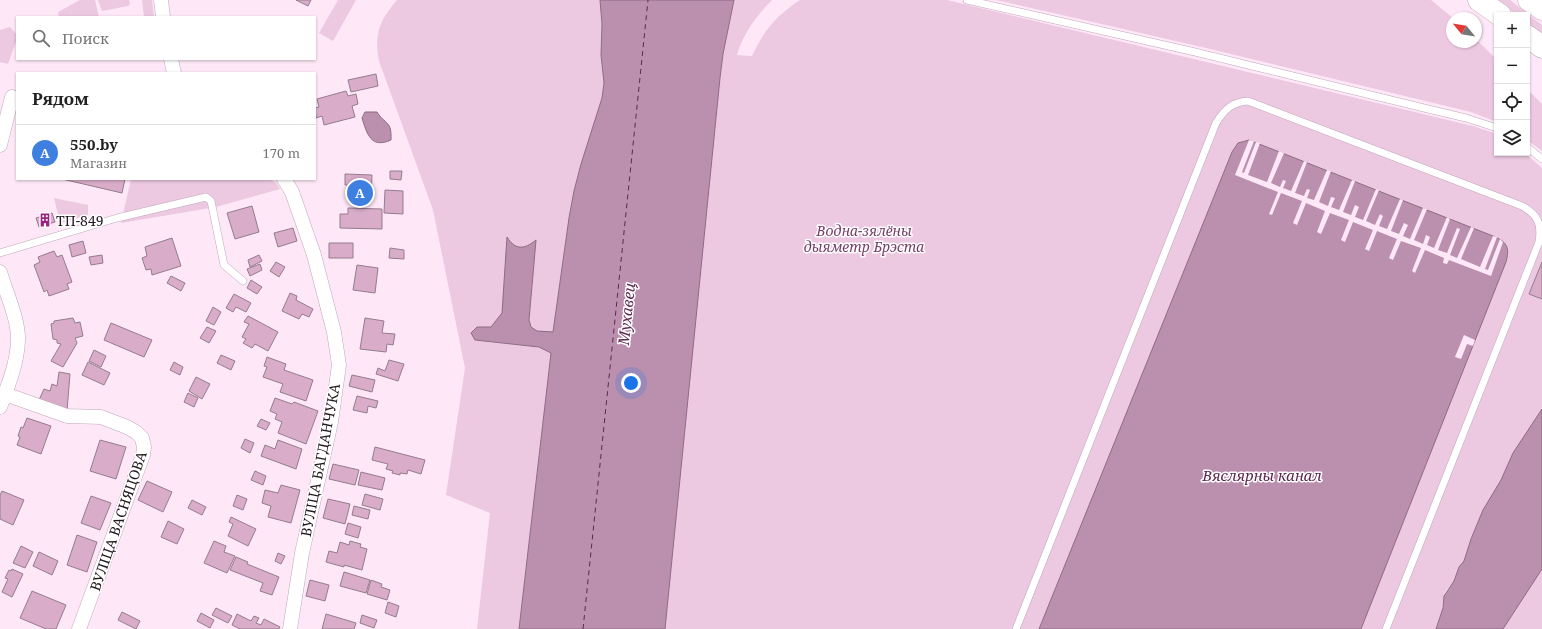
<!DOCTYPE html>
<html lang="ru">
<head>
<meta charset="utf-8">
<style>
	:root { --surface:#fff; --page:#f2f2f2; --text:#222; --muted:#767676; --line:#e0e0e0; --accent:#992581 }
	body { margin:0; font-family:"Noto Serif",serif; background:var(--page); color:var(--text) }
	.controls { position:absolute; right:12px; top:12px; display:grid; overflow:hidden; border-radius:0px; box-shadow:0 1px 3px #0004 }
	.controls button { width:36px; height:36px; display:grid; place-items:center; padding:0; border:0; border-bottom:1px solid var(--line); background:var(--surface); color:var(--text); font:20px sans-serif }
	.compass { position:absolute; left:1446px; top:12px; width:36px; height:36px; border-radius:50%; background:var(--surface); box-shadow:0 1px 3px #0004; rotate:300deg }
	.you { position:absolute; left:631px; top:383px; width:14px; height:14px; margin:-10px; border:3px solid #fff; border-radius:50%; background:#1a73e8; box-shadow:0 0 0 6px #1a73e833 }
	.badge { display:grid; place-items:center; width:26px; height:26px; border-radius:50%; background:var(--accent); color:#fff; font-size:13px; font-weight:700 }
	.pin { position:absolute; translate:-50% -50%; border:2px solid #fff; box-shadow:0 1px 4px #0006 }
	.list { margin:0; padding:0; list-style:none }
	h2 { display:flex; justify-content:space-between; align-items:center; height:52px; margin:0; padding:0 16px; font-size:17px }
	h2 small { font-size:13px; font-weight:400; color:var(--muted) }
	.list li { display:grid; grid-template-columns:26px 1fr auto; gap:12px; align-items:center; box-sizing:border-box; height:56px; padding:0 16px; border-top:1px solid var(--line) }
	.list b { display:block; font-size:15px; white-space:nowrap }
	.list p { margin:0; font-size:13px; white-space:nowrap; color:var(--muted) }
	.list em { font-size:13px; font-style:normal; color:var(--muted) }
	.icon { flex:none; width:22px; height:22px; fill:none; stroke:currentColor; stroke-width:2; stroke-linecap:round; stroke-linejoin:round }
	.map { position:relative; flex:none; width:1542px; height:629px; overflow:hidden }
	.search { position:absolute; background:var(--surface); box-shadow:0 1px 3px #0004; left:16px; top:16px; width:300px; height:44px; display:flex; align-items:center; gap:10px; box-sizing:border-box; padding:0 14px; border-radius:0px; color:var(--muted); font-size:15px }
	.panel { position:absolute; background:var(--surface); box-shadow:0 1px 3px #0004; left:16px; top:72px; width:300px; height:108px; border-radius:0px }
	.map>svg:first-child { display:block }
	.green { fill:#ecc8e1 }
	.water { fill:#bb90ae; stroke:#8d6c83 }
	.pier { fill:#fee8f7 }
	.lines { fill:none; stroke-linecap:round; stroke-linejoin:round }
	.ferry { stroke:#5d274f; stroke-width:1; stroke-dasharray:5 4; stroke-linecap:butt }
	.building { fill:#d9acca; stroke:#947c8c }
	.lane-casing { stroke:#c0a7b8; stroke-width:8 }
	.street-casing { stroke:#c0a7b8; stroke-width:15 }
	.highway-casing { stroke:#c0a7b8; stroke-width:23 }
	.lane { stroke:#fff; stroke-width:7 }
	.street { stroke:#fff; stroke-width:14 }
	.highway { stroke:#fff; stroke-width:22 }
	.labels { text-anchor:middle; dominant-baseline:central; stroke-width:3; stroke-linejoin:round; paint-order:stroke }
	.poi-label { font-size:14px; fill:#22181f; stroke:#fff; text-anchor:start }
	.park-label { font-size:14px; font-style:italic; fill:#773f68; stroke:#fff }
	.street-label { font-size:14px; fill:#22181f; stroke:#fff }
	.water-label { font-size:15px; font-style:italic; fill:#5d274f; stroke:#fff }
</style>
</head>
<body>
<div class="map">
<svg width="1542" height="629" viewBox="0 0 1542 629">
	<rect width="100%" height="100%" fill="#fee8f7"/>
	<!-- green -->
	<path class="green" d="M80,0H95L99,17H59L58,12Z
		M98,0H129L130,4L128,6L102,11Z
		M142,0H152L154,17H144Z
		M338,0H356L333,41L319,33Z
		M397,0H600L602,24L601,55L604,83L602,98L581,164L569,218L551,353L519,629H477L490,513L446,495L465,368L433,210L379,61C374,34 379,21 397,0Z
		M734,0H772C757,15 743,34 737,55L752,56C764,30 776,16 800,0H947L1473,126L1497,134V153H1525L1542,168V409L1511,458L1501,480L1479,521L1472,536L1464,561L1458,569L1454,581L1445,592L1443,600L1442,611L1436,629H665L720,78L723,54Z
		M996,0H1431L1453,18H1452V42H1476V39L1497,60V122L1471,112L1202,47Z
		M1496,0H1510L1542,25V34L1527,23V15H1517Z
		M10,27L17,35V39L8,64L0,62V30Z
		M1527,89L1542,104V151L1527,140Z
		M131,179H269L276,183L280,189L216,207L121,223Z
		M54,198L88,205V215L60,223Z
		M1542,569V629H1503Z"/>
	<!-- water -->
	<path class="water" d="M600,0H734L723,54L720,78L665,629H519L551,353L539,347L475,340L471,333L477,327H491L502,313L507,237C515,250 524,250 536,240L529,320L531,327L537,331L553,332L569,218L574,191L581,164L602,98L604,83L601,55L602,24Z
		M365,112H377C385,125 392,120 391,140C371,149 367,134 362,118Z
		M1249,140L1493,236C1507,242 1510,247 1506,262L1361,629H1039L1232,152L1238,143Z
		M1542,409V569L1503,629H1436L1443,608L1444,596L1454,581L1459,567L1464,561L1471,539L1483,510L1501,480L1513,453Z"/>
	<!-- pier -->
	<path class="pier" d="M1249,140L1254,141L1242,172L1244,173L1256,142L1260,143L1248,175L1267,182L1279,151L1284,153L1271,183L1280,187L1283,180L1286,181L1283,188L1291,191L1304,161L1307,162L1295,193L1304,196L1307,189L1310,190L1307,198L1314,200L1327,170L1331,171L1319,202L1328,206L1331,197L1335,198L1331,207L1339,210L1352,180L1355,181L1343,212L1351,215L1355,205L1359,207L1355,217L1363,220L1376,189L1379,190L1366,221L1375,225L1380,214L1383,216L1379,226L1387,229L1400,199L1403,200L1391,231L1399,234L1404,223L1408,225L1403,236L1410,239L1423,208L1427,209L1414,240L1423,244L1426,235L1430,237L1427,245L1434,248L1447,217L1450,219L1438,250L1447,253L1457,228L1460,229L1450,255L1457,258L1471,227L1474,228L1461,259L1480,267L1493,236L1497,237L1485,269L1488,270L1500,239L1503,242L1491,276L1449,260L1447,264L1443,263L1444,258L1425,250L1415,273L1412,271L1421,248L1401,241L1393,260L1389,258L1397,239L1377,231L1369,251L1365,249L1373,230L1353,222L1345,242L1341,240L1349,220L1330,213L1321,234L1317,232L1325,211L1306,203L1297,225L1293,223L1302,201L1281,193L1272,215L1269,214L1278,192L1235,175Z
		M1464,335L1475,340L1473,346L1467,344L1461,359L1455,357Z"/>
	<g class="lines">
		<!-- ferry -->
		<path class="ferry" d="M583,629L648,0"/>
	</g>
	<!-- building -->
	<path class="building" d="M296,0H311L308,6Z
		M376,74L378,86L351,92L348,80Z
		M346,91L348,96L356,94L358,104L352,106L355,117L324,125L322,116L316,118L315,108L319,107L317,99Z
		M390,171H402L401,180L390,179Z
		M345,174L372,175L371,202L349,201V185H345Z
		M62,179H125L122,193Z
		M385,190L403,191V214L384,213Z
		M252,206L259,232L235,239L227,213Z
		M348,208L382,209V229L340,228V214H348Z
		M52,213L55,222L39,227L36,218Z
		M293,228L297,241L278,247L274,233Z
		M172,238L181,266L152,275L151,269L146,270L142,258L147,256L145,247Z
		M83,241L86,253L72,257L69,245Z
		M329,243H353V258H329Z
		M390,248L404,250V259L389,258Z
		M54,251L57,257L62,255L72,282L67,284L69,289L49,296L47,290L44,292L34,265L40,262L38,257Z
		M102,255L103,263L91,265L89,257Z
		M259,255L262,261L250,267L248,260Z
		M276,262L285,267L279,277L270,271Z
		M1542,262V299L1529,294Z
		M260,264L262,270L250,276L247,269Z
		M357,265L378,268L375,293L353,290Z
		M171,276L185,283L181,291L167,283Z
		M251,280L262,287L257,294L247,288Z
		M290,293L297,296L296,300L313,309L309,317L302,314L299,319L282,311Z
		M234,294L251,303L246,312L236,307L233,312L226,308Z
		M213,307L221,312L214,325L206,321Z
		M248,316L278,332L268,351L255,344L252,348L243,343L246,339L242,337L249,324L244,322Z
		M73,318L75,323L80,322L83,336L75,338L77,343L63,367L51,361L61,344L57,343V340L53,339L51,324L54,323V321Z
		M365,318L384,321L382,333L395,334L393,345L387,344L386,352L360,349Z
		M111,323L152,340L144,357L104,340Z
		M207,327L216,331L209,343L200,338Z
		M94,350L106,356L101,367L89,361Z
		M221,355L235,361L231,370L217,363Z
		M267,357L286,364L284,370L313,380L306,401L280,392L283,384L263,377L267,367L264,366Z
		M389,360L404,364L398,381L376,374L378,368L385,371Z
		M88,362L110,373L104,385L82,375Z
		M174,362L183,367L180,375L170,370Z
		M59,372L70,374L67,411L39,400L44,389L50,391L52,384L57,386Z
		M352,375L375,380L372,392L349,386Z
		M196,377L210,384L202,399L189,391Z
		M188,393L198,398L194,407L184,402Z
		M357,396L378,401L376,408L368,406L367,413L353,410Z
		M275,398L292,404L294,402L318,411L306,444L278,433L282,422L275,419L277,414L270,411Z
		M27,418L51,426L41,454L17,445L20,437L18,436L21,427L23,428Z
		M261,419L270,423L266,430L257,426Z
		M245,439L254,443L250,453L241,448Z
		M100,440L126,447L116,479L90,471Z
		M278,440L302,449L296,469L261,456L265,445L275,449Z
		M375,447L425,460L421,474L408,470L407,474L400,473V475L392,473L393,471L386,469L388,464L372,460Z
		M333,464L359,470L355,485L329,479Z
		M255,471L266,476L263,485L251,480Z
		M361,472L385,478L382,490L358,485Z
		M147,481L172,492L163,512L138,500Z
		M281,485L300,490L291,523L268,517L271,506L262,503L265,490L278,493Z
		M2,491L24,500L13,525L0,519V495Z
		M365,494L383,499L380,510L362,505Z
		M237,495L247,499L243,510L233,506Z
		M91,496L111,503L100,530L81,523Z
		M328,499L350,504L345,524L323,518Z
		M192,500L206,507L202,515L188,508Z
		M354,506L370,510L368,519L352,515Z
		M231,517L256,529L248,546L228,536L233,524L229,522Z
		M168,521L184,529L177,544L161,537Z
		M348,523L361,527L358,538L345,534Z
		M77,535L97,542L87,572L67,565Z
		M214,541L226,546L224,552L235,556L227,573L204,563Z
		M350,541L361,544L360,547L367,549L362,570L344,565V567L326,562L329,551L337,553L340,542L349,545Z
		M21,546L33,552L25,568L13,563Z
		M39,552L58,561L52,575L33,566Z
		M278,553L285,556L281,564L275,561Z
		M236,557L248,562L247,564L279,577L272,595L260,591L263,583L230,570Z
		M12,569L23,574L12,597L2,592L8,579L5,578L9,570L11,571Z
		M344,572L370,580L366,593L340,586Z
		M310,580L329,585L325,601L306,596Z
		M371,580L382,584L381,587L390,590L387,600L367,594Z
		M32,591L66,605L56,629H46L20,618Z
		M388,602L399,606L396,617L385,613Z
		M216,608L232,616L228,623L212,615Z
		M122,612L140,621L136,629L118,620Z
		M201,613L214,620L210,628L197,621Z
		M237,614L251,621L254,616L259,618L256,623L261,625L264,619L280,627L279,629H240L232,625Z
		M326,614L356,623L354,629H322Z
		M362,615L377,620L374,628L360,623Z"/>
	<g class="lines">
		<!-- lane casing -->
		<g class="lane-casing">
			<path id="lane" d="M967,0L1195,52L1428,109L1466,118L1497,128
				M1527,147L1542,159
				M0,253L117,218L206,197L211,201L224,265L243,281
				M1016,629L1216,123C1224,110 1232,102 1248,101L1522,206C1538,215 1542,224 1539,242L1386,629"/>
		</g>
		<!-- street casing -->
		<g class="street-casing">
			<path id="street" d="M161,0L163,17
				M171,59L174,73
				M0,145L12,97
				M284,179L292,192L314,255L334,332L339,365L331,422L302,553L290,629
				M0,272C6,293 19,320 18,341C17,364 8,386 0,407
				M5,394L67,416L101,417L127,427L136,432L142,438L144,447L143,455L79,629"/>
		</g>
		<!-- highway casing -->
		<g class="highway-casing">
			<path id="highway" d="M1479,0L1500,15
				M1529,0L1542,9
				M1527,36L1542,47"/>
		</g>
		<!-- lane -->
		<use href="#lane" class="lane"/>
		<!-- street -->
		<use href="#street" class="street"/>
		<!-- highway -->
		<use href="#highway" class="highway"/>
	</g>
	<!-- icons -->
	<defs>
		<g id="building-bare" transform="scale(1.08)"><path d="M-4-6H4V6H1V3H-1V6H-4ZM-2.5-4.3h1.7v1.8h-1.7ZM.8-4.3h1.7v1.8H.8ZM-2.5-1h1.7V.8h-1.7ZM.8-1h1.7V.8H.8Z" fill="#992581" stroke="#fff" stroke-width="2.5" paint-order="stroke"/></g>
	</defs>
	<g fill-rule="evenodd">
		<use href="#building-bare" x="45" y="220"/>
	</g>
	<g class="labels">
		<!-- poi labels -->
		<g class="poi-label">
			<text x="56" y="220">ТП-849</text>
		</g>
		<!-- park labels -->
		<g class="park-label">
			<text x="864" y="230">Водна-зялёны<tspan x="864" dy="16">дыяметр Брэста</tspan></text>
		</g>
		<!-- street labels -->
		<g class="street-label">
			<text transform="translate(320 460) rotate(-79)">ВУЛІЦА БАГДАНЧУКА</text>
			<text transform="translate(118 521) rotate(-71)">ВУЛІЦА ВАСНЯЦОВА</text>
		</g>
		<!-- water labels -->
		<g class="water-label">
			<text transform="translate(626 314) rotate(-84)">Мухавец</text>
			<text x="1262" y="475">Вяслярны канал</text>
		</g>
	</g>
</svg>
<div class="controls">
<button>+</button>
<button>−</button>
<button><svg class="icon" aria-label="locate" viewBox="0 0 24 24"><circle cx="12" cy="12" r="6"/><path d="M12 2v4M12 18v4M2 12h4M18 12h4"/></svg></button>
<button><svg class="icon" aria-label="layers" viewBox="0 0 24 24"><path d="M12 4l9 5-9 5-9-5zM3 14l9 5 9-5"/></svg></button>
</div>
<svg class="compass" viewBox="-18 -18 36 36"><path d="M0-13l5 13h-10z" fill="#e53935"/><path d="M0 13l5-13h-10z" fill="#767676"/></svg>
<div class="you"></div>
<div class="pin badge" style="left:360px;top:193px;background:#3f7fe0">A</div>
<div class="search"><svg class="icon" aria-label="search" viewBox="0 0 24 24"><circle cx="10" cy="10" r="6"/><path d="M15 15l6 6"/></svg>Поиск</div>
<section class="panel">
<h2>Рядом<small></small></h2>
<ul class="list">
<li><span class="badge" style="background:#3f7fe0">A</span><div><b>550.by</b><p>Магазин</p></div><em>170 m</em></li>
</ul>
</section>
</div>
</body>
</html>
